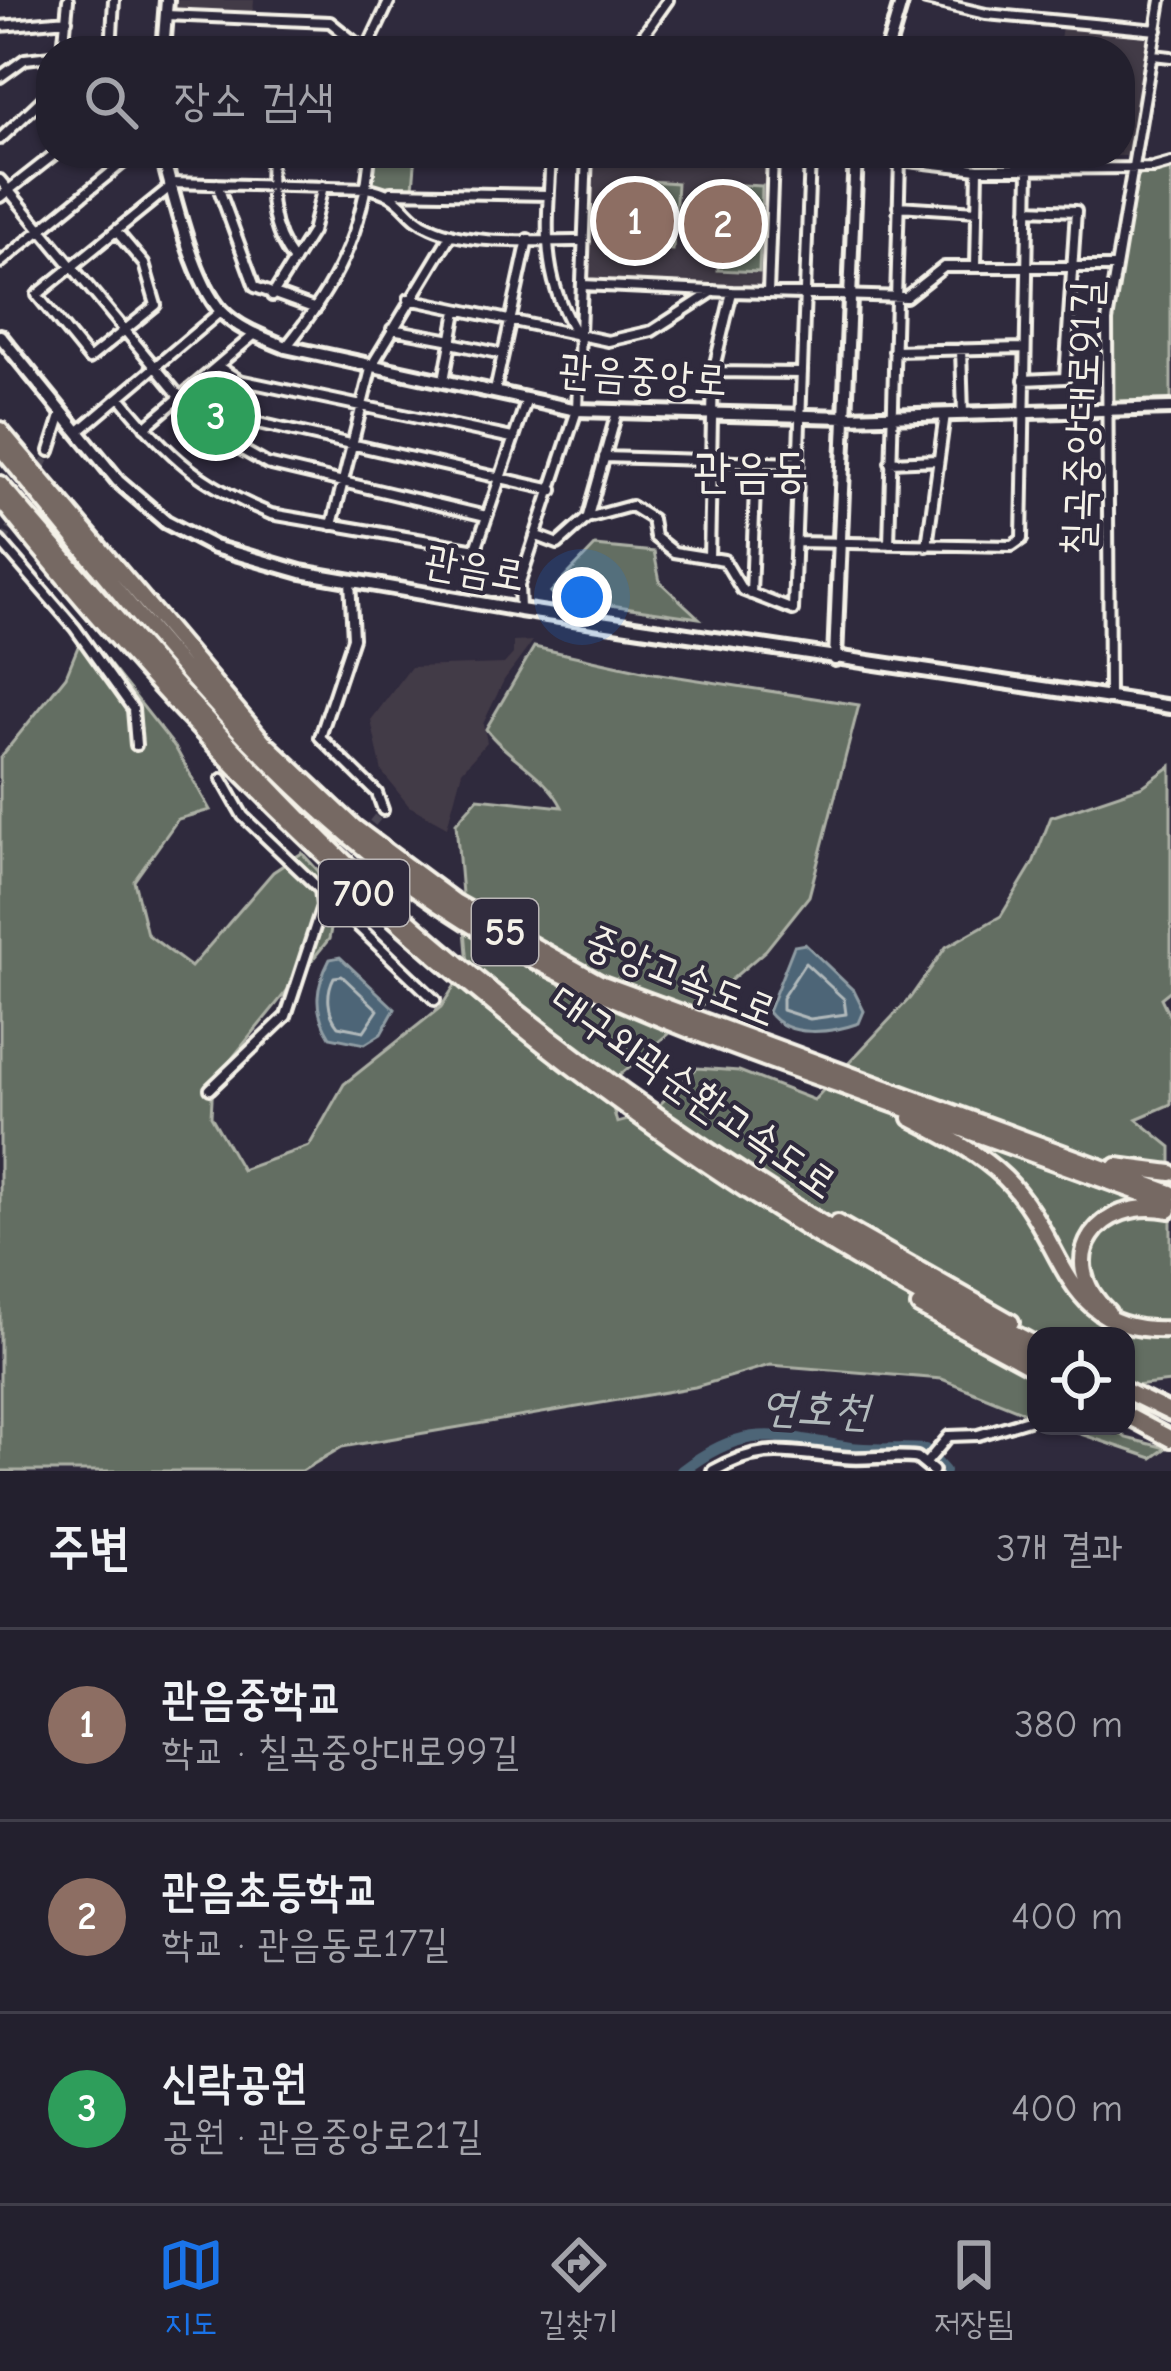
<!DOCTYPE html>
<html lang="ko">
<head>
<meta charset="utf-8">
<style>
	:root { --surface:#23202e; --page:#2f2d3a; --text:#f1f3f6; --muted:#a3a3aa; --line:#403e4a; --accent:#1a73e8 }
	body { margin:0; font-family:"Comic Neue","Poor Story",sans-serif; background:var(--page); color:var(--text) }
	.controls { position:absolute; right:36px; bottom:36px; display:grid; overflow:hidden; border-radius:24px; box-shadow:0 3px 9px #0004 }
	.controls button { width:108px; height:108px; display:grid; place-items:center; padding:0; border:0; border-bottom:3px solid var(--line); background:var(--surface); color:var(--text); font:60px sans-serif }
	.you { position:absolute; left:582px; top:597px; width:42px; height:42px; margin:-30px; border:9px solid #fff; border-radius:50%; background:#1a73e8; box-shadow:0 0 0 18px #1a73e833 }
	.badge { display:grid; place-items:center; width:78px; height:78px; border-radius:50%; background:var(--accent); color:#fff; font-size:39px; font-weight:700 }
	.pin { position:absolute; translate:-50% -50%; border:6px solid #fff; box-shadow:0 3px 12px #0006 }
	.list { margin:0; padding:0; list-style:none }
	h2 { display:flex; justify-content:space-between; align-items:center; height:156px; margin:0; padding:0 48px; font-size:51px }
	h2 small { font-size:39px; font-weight:400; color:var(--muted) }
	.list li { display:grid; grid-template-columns:78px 1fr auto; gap:36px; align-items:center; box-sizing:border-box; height:192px; padding:0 48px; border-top:3px solid var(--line) }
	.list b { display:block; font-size:45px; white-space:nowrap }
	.list p { margin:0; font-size:39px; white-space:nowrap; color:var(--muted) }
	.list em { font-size:39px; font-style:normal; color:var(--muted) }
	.icon { flex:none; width:66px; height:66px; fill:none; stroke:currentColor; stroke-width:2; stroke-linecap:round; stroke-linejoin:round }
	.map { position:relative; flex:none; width:1171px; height:1471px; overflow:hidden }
	.search { position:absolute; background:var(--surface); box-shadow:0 3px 9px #0004; left:36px; right:36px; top:36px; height:132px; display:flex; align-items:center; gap:30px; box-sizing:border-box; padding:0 42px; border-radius:48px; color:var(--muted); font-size:45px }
	.sheet { height:732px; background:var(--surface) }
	nav { display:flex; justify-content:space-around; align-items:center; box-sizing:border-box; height:168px; border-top:3px solid var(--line); background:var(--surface); font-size:33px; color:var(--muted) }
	nav a { display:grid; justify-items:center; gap:6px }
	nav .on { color:var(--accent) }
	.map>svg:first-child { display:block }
	.built { fill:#433a47 }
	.green { fill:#646e62; stroke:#acb0a5; stroke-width:3 }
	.water { fill:#4d6577; stroke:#909da4; stroke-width:3 }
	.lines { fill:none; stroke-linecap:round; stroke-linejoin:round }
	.shore { stroke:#b1b9bb; stroke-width:3 }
	.river { stroke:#4d6577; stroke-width:12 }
	.minor-tunnel { stroke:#4d4857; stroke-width:8; stroke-dasharray:8 4; stroke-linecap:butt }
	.minor-casing { stroke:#f4f1e8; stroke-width:16 }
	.tertiary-casing { stroke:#f4f1e8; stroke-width:18 }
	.secondary-casing { stroke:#f4f1e8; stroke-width:20 }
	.motorway-casing { stroke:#f4f1e8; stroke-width:22 }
	.minor { stroke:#2f2a3d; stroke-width:8 }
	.tertiary { stroke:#2f2a3d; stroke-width:9 }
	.secondary { stroke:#2f2a3d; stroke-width:10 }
	.motorway { stroke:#766964; stroke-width:14 }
	.labels { text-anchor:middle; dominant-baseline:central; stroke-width:9; stroke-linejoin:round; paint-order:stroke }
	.shield { fill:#2f2a3d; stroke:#b9b5b5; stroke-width:3 }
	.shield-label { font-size:39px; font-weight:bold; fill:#f4f1e8 }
	.street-label { font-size:42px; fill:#f4f1e8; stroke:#2f2a3d }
	.water-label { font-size:45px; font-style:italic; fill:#b1b9bb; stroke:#2f2a3d }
	.quarter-label { font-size:48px; fill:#f4f1e8; stroke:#2f2a3d }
</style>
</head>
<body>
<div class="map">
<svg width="1171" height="1471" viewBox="0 0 1171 1471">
	<rect width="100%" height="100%" fill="#2f2a3d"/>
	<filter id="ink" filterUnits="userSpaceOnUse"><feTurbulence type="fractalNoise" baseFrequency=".00833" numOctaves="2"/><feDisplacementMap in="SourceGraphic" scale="24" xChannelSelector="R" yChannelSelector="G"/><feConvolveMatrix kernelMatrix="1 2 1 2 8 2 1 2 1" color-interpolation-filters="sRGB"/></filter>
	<g filter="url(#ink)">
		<!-- built -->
		<path class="built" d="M175,0H254L253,16L175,13Z
			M1062,27L1149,38L1127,156L1040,157L1120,153V51H1058Z
			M592,158L767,164L765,285L590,280Z
			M533,641L504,680L483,724L487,742L462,771L447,827L409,806L382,772L371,720L411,667L504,664L513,654V642Z"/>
		<!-- green -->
		<path class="green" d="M374,153H416L413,188L372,185Z
			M1171,166V404L1115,405L1109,399L1113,321L1137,176Z
			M635,180L677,183L673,250L631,248Z
			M721,184L762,186L759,272L718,270Z
			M214,372L236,384L225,430L218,432L189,402V395Z
			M595,546L654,552L660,582L699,618L556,597L551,592Z
			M84,632L175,747L210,810L178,819L134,881L147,934L191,967L273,872L302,853L338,893L329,939L213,1082L211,1116L242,1170L309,1146L344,1084L441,1007L468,965L456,823L478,798L562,807C547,775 507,758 486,729L534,647L647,672L859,705L809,896L766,950L607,1086L617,1123L650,1114L697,1068L739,1071L814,1100L910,998L946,947L1001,916L1033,863L1051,817L1143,786L1171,766V990L1161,998L1171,1019V1104L1136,1119L1171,1147V1382L1126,1387V1336H1036V1417L942,1379L770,1365L695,1387L342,1447L302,1471H0V758L66,676Z
			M1057,1426H1112L1126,1438L1166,1448L1152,1458Z"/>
		<!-- water -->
		<path class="water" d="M805,944L854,991L864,1011L859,1023C831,1033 788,1039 768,1012L794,946Z
			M340,957L395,1009L381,1034L365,1044L330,1037C312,1009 316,986 330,959Z"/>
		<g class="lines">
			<!-- shore -->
			<path class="shore" d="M805,963L844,999L846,1014L810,1019L782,1010V998Z
				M342,976L378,1010L364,1031L338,1026C327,1013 326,992 334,977Z"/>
			<!-- river -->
			<path class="river" d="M682,1471C747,1421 775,1436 850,1448C874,1451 900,1448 925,1450L944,1471"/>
			<!-- minor-tunnel -->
			<path class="minor-tunnel" d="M4,541L50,451
				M320,889L383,810"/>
			<!-- minor casing -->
			<g class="minor-casing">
				<path id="minor" d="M926,0L986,14L1157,30
					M166,15L330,22L366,51L390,0
					M0,26L67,20
					M63,51L68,0
					M111,51L114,0
					M632,51L668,0
					M1153,55L1171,57
					M0,77L25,59L51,56
					M0,139L51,91
					M271,153C269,192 269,229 294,261
					M551,153C548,224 538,275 579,338
					M645,153L900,160L978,169L1153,168L1171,163
					M0,180L181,398L226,441L267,464L486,516
					M170,183L367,188C405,194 402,215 430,227C473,247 538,240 584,241
					M217,184L255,287L316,309
					M391,192L549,195
					M0,197L56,153
					M898,206L977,211
					M117,232L144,264L156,305L89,359L37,295L170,187
					M0,263L135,153
					M976,265L978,169
					M582,285L732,292
					M768,293L773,157
					M272,296L312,232L323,186
					M409,299L608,341L652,331L714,291
					M392,329L452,340
					M451,343L503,354
					M286,347C335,287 364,231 370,153
					M961,349L963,414
					M894,351L1024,348
					M219,367L239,380L512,438
					M713,372L802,373
					M444,380L457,311
					M1024,380L1065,378L1076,211L1028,209
					M495,391L528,239
					M120,397C169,457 199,484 271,514L476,549L527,399
					M232,417L553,490
					M145,427L255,334
					M78,432L221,311
					M226,441L239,380
					M50,451L62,413
					M604,457L798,463
					M890,462L938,460
					M588,516L617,412
					M332,525L372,365L451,234
					M537,536L558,544L587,518L631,506L652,519L655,537L674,552L724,560L742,590L793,610L810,157
					M0,541L75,628L133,709L136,745
					M796,542L1012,546L1022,539L1029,170
					M889,544L900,160
					M927,546L945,414
					M709,558L713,372L732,292L906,297L944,267H1115
					M350,580L353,638L320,737L377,793L383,810
					M751,594L756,461
					M520,610L519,585L577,410L587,153
					M1109,697L1107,321L1161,0
					M222,779L243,816L435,1000
					M210,1089L286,1016L322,906L320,889
					M926,1463L949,1436L978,1435L1028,1420"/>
			</g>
			<!-- tertiary casing -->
			<g class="tertiary-casing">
				<path id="tertiary" d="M713,1471C768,1440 792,1455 850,1458C872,1459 895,1455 917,1458L933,1471"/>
			</g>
			<!-- secondary casing -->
			<g class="secondary-casing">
				<path id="secondary" d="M163,51L167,0
					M887,51L902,0
					M162,153C173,194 193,281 221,311C238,329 264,338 286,347L577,410L846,417L1171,408
					M0,336L118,481L166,522L214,547L301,572L520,610L1171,707
					M835,659L856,153"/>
			</g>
			<!-- motorway casing -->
			<g class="motorway-casing">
				<path id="motorway" d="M0,430L264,742L354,827L455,902L600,983L1171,1193
					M0,447C127,600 248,765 410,884C538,977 688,1032 837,1084C948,1124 1060,1164 1171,1204
					M0,484C106,606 209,728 324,842C526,1040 786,1214 1036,1345
					M0,499C283,855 627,1154 1036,1356
					M911,1118C944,1135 978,1152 1005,1178C1068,1240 1059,1335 1171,1329
					M1117,1166L1171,1173
					M837,1223L1011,1322
					M919,1306L1036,1369
					M1108,1312C1051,1258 1100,1196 1169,1210
					M1126,1391L1171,1413
					M1126,1415L1171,1439"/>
			</g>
			<!-- minor -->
			<use href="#minor" class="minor"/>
			<!-- tertiary -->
			<use href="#tertiary" class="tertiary"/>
			<!-- secondary -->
			<use href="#secondary" class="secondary"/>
			<!-- motorway -->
			<use href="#motorway" class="motorway"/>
		</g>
	</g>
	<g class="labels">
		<!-- shield labels -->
		<g class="shield">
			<rect x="319" y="860" width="90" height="66" rx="9"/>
			<rect x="472" y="899" width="66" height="66" rx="9"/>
		</g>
		<g class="shield-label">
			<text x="364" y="893">700</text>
			<text x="505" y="932">55</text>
		</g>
		<!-- street labels -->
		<g class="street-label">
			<text transform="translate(643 375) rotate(4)">관음중앙로</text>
			<text transform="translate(1082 418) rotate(-88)">칠곡중앙대로91길</text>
			<text transform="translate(475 568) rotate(10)">관음로</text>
			<text transform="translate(681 976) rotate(22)">중앙고속도로</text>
			<text transform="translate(694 1092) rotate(35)">대구외곽순환고속도로</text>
		</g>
		<!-- water labels -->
		<g class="water-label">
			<text transform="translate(815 1408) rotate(3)">연호천</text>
		</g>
		<!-- quarter labels -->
		<g class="quarter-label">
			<text x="751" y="470">관음동</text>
		</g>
	</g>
</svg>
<div class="controls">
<button><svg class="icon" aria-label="locate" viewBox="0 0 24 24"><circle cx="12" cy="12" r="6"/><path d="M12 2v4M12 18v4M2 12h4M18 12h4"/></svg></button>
</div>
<div class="you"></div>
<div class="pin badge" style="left:635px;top:221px;background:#8d6e63">1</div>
<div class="pin badge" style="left:723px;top:224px;background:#8d6e63">2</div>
<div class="pin badge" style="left:216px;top:416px;background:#2e9e5b">3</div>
<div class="search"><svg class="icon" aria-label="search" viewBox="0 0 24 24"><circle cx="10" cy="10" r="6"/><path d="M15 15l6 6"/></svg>장소 검색</div>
</div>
<section class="sheet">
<h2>주변<small>3개 결과</small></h2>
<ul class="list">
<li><span class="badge" style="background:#8d6e63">1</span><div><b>관음중학교</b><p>학교 · 칠곡중앙대로99길</p></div><em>380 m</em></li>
<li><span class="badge" style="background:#8d6e63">2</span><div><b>관음초등학교</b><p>학교 · 관음동로17길</p></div><em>400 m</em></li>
<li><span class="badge" style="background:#2e9e5b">3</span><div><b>신락공원</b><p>공원 · 관음중앙로21길</p></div><em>400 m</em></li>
</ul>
</section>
<nav>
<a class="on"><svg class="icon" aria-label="map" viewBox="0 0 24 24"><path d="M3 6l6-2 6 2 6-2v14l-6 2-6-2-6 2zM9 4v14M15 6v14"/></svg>지도</a>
<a><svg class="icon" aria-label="directions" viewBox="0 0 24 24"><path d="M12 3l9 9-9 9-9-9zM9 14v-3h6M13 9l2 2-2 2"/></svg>길찾기</a>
<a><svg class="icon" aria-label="saved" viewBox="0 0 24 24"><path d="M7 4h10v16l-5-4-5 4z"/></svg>저장됨</a>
</nav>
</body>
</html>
